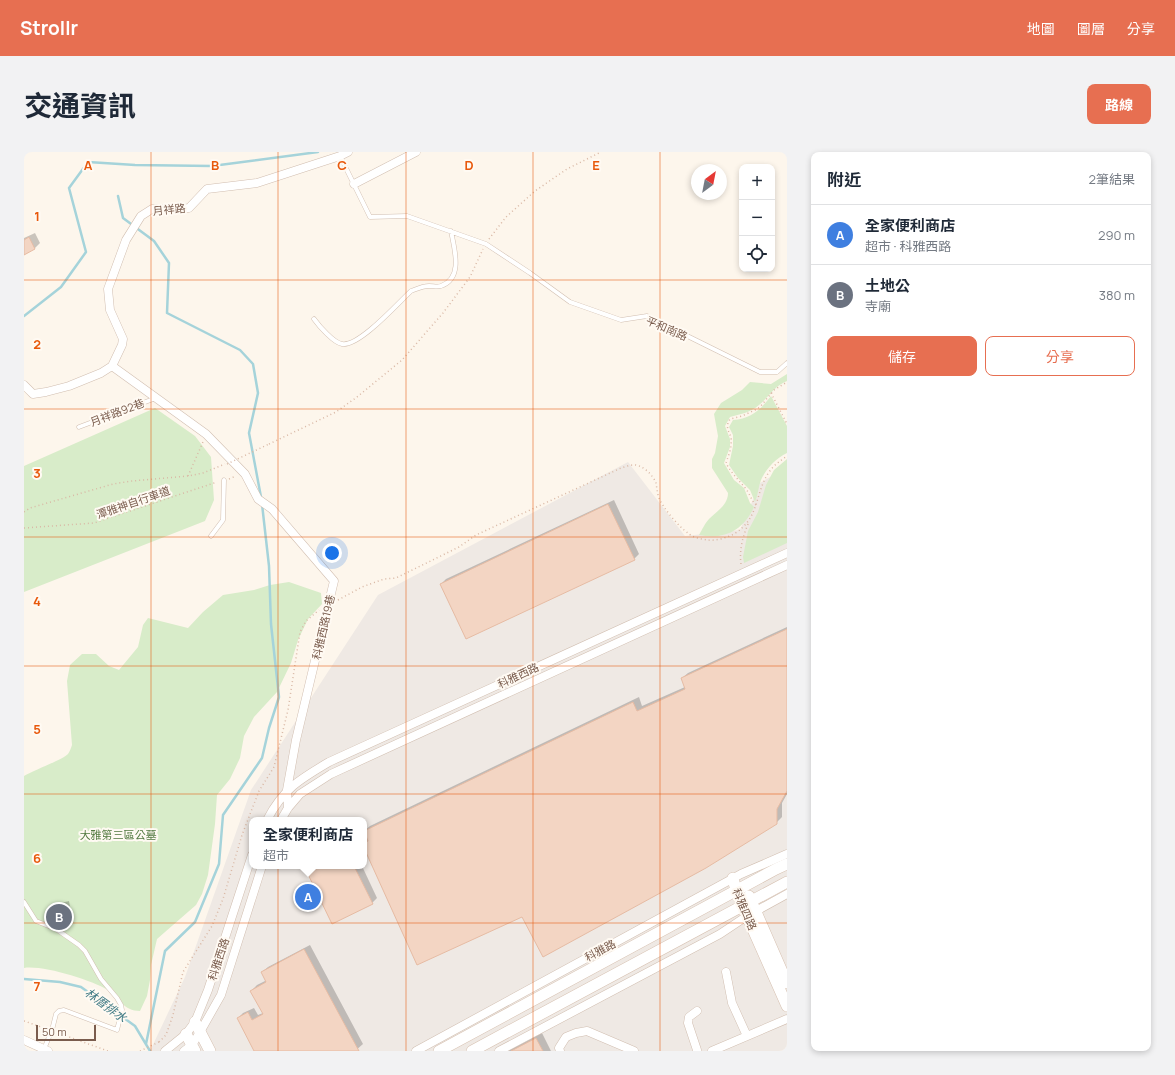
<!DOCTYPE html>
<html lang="zh-TW">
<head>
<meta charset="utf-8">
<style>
	:root { --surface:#fff; --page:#f2f2f3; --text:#1f2937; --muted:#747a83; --line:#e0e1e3; --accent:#e76f51 }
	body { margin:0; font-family:Manrope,"Noto Sans TC",sans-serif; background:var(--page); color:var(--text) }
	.controls { position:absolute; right:12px; top:12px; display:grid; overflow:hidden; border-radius:8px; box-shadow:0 2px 6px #0003 }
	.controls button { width:36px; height:36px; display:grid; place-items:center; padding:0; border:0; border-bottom:1px solid var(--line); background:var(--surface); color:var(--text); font:20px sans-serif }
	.compass { position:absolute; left:667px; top:12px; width:36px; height:36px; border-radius:50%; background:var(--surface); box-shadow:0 2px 6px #0003; rotate:32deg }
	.scale { position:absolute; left:12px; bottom:10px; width:60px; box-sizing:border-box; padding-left:4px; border:2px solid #7a5c4d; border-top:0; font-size:11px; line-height:14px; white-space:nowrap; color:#7a5c4d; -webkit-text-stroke:3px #fffaf3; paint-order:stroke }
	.you { position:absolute; left:308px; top:401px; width:14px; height:14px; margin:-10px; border:3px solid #fff; border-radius:50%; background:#1a73e8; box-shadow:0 0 0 6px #1a73e833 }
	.badge { display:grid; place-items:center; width:26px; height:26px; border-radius:50%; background:var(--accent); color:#fff; font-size:13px; font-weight:700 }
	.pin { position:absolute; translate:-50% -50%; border:2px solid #fff; box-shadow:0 1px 4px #0006 }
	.popup { position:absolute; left:225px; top:665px; width:118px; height:52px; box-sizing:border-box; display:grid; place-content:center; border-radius:8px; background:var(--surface); filter:drop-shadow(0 1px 3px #0005); font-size:13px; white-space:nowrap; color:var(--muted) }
	.popup b { font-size:15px; color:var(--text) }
	.popup::after { content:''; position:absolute; left:50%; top:100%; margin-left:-8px; border:8px solid transparent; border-top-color:var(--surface) }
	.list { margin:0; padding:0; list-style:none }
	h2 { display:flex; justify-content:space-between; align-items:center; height:52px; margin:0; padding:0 16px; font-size:17px }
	h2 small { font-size:13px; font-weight:400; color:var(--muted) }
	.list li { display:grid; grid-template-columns:26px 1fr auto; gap:12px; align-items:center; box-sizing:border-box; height:60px; padding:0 16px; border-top:1px solid var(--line) }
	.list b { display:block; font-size:15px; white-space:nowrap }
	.list p { margin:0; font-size:13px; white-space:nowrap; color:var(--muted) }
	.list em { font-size:13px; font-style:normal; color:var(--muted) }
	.actions { display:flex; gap:8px; padding:12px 16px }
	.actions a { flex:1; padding:9px 0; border:1px solid var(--accent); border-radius:8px; text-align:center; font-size:14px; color:var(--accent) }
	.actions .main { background:var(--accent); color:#fff }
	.icon { flex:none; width:22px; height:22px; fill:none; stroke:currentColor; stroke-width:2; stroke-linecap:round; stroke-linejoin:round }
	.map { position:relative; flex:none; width:763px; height:899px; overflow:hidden; border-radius:8px }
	header { display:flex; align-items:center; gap:24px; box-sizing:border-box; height:56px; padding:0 20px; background:var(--accent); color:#fff }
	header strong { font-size:19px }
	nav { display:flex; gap:22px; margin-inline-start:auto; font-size:14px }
	.intro { display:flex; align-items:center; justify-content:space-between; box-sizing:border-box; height:96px; padding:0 24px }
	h1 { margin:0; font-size:28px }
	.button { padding:10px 18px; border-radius:8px; background:var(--accent); color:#fff; font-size:14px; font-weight:700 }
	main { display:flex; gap:24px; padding:0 24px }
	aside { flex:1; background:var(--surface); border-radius:8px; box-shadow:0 2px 6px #0003 }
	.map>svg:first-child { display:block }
	.industrial { fill:#efe9e4; fill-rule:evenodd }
	.green { fill:#d8ecc9 }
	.shadow { fill:#0003 }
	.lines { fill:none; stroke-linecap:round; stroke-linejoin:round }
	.stream { stroke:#a5d3da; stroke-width:2.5 }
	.building { fill:#f3d5c3; stroke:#e6bba3 }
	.lane-casing { stroke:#d1beb0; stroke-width:5 }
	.street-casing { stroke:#d1beb0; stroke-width:9 }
	.secondary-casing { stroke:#d6c0b0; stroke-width:12 }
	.path { stroke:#d9b8a5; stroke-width:1.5; stroke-dasharray:1 3; stroke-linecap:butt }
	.lane { stroke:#fff; stroke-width:4 }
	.street { stroke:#fff; stroke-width:8 }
	.secondary { stroke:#fff; stroke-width:11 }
	.path-bridge { stroke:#d9b8a5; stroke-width:1.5; stroke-dasharray:1 3; stroke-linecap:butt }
	.grid { fill:none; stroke:#e8590c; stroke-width:1; stroke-opacity:0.55 }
	.labels { text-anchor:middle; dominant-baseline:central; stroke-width:4; stroke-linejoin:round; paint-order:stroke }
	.street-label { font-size:11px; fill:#7a5c4d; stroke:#fffaf3 }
	.park-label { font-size:11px; fill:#537a41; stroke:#fffaf3 }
	.water-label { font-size:12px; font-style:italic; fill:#437c86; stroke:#fffaf3 }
	.grid-label { font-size:13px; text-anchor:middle; font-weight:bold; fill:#e8590c; stroke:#fffaf3; stroke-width:4; stroke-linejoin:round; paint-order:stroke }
</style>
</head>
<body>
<header>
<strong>Strollr</strong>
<nav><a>地圖</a><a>圖層</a><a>分享</a></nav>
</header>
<div class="intro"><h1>交通資訊</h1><a class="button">路線</a></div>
<main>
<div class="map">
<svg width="763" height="899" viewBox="0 0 763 899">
	<rect width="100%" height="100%" fill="#fdf6ec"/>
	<!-- industrial -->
	<path class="industrial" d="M604,310L661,384L716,378L736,331L763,315V899H126L161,825L227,638L354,443ZM228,668H340V714H228Z"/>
	<!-- green -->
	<path class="green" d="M763,222V229C750,234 745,245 735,253C726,261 716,262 706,265L701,274L706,287V295L700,311L710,328L720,336L726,351L730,355C719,379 700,388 675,383C678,378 681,371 685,367C693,359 704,353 704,341L688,316V307L691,301L694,284L690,262L697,251L718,238L726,230L747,232Z
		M747,244L763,274V301C752,306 742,317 737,328C734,336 734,343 731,350L726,338L714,326L705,313L709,294V283L705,275L709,268C727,267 737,257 747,244Z
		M131,256L171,284L187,305L190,348L181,369L0,440V314Z
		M763,307V391L720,411L719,405L724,379L734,360L742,333L750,318Z
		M265,430L297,441L298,452L284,467L274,488L267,511L253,540L230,565L220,584L216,606L206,627L193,643L191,672L184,723L178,742L172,753L133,787L127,813L126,828L123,844L116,859C99,859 96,846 84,838C67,828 19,813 0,816V624C10,618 38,608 44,602C46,599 47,596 48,593L43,529L46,513L58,502H72L85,514L95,518L114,495L119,473L124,466L164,476L179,460L199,443L230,438L246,433Z"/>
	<!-- shadow -->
	<path class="shadow" d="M11,81L16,91L11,96L0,102V86Z
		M590,348L615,402L610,407L417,432L422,427Z
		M763,475V642L758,651V665L752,671L498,764L342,699L340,700V679L346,674L615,545L618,554L661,535L658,526L664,521Z
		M281,714H338L353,746L348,751Z
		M45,749L48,765L41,772L35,773L29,758L37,751Z
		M286,793L339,892L331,899H231L214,866L219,861L230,856L234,863L239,861L227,839L233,833L243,828L238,820L244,815Z
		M518,881L527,899H483H484Z"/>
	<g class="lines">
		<!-- stream -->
		<path class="stream" d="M94,44L99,66L130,89L145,111L143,161L216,198L229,212L234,241L225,281L237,345
			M0,164L37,135L62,100L45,36L64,10L111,13L188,14L294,0
			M0,827L36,830L57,835L111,874L126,899
			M122,892L141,799L171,770L195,712L199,663L238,606L245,576L255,545L247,472L245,414L238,352"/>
	</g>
	<!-- building -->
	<path class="building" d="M5,85L11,97L0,103V88Z
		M584,352L611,408L442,487L416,432Z
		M763,477V639L753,657V672L682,716L519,805L498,765L393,813L340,696V691L344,689L340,679L609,550L613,559L661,537L657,526Z
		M280,714H330L349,752L308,772Z
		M38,756L41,773L34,774L32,773L28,758Z
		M280,797L335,899H230L213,866L224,860L228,868L239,862L226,839L242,830L237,820Z
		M512,886L519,899H487Z"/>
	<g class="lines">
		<!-- lane casing -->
		<g class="lane-casing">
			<path id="lane" d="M316,4L346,65L383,64L462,92L506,121L546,150L597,168L623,164L736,220H753L763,211
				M290,167C295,174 310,191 318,192C335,195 374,151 387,139C393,137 398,134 405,134C409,134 414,135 417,134C440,126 430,96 427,79
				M55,275L132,246
				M187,384L199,368L200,328
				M0,750L12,769L32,777L55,793L61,799L77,827L93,846L97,853L98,858L93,878L40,858L35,859L32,862L28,878L20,897"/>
		</g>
		<!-- street casing -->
		<g class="street-casing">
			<path id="street" d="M330,32L392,0
				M88,214L182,282L221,322L234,347L248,357L310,429L272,588L263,638L264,656
				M0,233L9,242L22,240L45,234L77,221L88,214L98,193L99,187L86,158L84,137L102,88L117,64L128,57L165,56L183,37L233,31L316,4L324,0
				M243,668C259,637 276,627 305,610L763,401
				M257,668L264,656L276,642L307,622L763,413
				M702,820L708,851L723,884
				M0,888L24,899
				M673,898L664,871L665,865L673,859
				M141,899L162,882L171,870L184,838L228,703
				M160,899L168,893L176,880L197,843L238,714
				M392,899L717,722L763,702
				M475,899L696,782L723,764L763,742
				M536,899L535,896L542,885L552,881L563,879L610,899
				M688,899L763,867"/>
		</g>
		<!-- secondary casing -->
		<g class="secondary-casing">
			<path id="secondary" d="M709,726L712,739L763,854
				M725,744L763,831
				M171,870L186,899
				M162,882L171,899
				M415,899L752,717L763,712
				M448,899L763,730"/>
		</g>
		<!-- path -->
		<path class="path" d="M465,87L482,65L511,39L543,17L577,0
			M747,241L763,272
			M245,292L312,260L333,245L378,208L419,161L446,125L459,97
			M164,324L179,290
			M205,327L212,324
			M732,353C727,348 726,342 722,337C715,328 707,321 702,311C704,305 707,298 707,292C709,281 699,278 706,267L718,264L731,258L736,255L750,238L763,230
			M0,360L6,356L89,332L108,329L164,324L179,321L201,312
			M0,376L70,371L193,330
			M717,412C715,398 719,383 725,370
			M314,448L338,435L360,427L372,426L435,395L452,383L597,316C601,315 605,313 609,313C618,312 629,323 632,331C633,336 633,341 635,346C639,356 655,375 664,381C669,386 677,387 684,388C692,389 702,386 710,382C736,366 730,343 745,320C750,313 756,309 763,304
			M0,869L23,877
			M34,881L84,899
			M135,890L142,883L149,863L159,820L188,774L199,747L218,683L235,639L250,615L264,558L276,480L282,469L295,458
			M116,899L135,890"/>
		<!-- lane -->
		<use href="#lane" class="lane"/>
		<!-- street -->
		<use href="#street" class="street"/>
		<!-- secondary -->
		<use href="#secondary" class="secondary"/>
		<!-- path-bridge -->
		<path class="path-bridge" d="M203,312L245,292"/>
	</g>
	<!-- grid -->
	<path class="grid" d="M127,0V899M254,0V899M382,0V899M509,0V899M636,0V899M0,128H763M0,257H763M0,385H763M0,514H763M0,642H763M0,771H763"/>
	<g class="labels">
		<!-- street labels -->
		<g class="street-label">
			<text transform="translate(145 57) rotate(-6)">月祥路</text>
			<text transform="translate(643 176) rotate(23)">平和南路</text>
			<text transform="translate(93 260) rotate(-21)">月祥路92巷</text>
			<text transform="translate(109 350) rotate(-19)">潭雅神自行車道</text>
			<text transform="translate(299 475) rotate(-77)">科雅西路19巷</text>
			<text transform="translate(494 523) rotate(-25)">科雅西路</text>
			<text transform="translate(721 757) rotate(67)">科雅四路</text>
			<text transform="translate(576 798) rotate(-28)">科雅路</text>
			<text transform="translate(194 807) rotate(-72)">科雅西路</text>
		</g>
		<!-- park labels -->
		<g class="park-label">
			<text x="94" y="682">大雅第三區公墓</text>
		</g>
		<!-- water labels -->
		<g class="water-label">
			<text transform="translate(82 853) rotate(36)">林厝排水</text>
		</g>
	</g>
	<g class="grid-label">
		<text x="64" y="18">A</text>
		<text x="191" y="18">B</text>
		<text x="318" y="18">C</text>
		<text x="445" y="18">D</text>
		<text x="572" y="18">E</text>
		<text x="13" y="69">1</text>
		<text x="13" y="197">2</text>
		<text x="13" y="326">3</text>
		<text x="13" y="454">4</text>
		<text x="13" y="582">5</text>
		<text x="13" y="711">6</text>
		<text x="13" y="839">7</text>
	</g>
</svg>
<div class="controls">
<button>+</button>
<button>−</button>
<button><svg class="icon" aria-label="locate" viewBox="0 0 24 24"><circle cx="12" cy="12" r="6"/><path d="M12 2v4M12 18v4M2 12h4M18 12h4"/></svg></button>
</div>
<svg class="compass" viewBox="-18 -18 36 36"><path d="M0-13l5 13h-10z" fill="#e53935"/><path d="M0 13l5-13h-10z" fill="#747a83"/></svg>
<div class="scale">50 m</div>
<div class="you"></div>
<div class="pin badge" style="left:284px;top:745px;background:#3f7fe0">A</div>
<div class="popup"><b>全家便利商店</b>超市</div>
<div class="pin badge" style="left:35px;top:765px;background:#6b7280">B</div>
</div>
<aside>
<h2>附近<small>2筆結果</small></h2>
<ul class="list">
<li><span class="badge" style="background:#3f7fe0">A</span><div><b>全家便利商店</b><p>超市 · 科雅西路</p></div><em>290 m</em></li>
<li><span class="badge" style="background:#6b7280">B</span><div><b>土地公</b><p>寺廟</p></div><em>380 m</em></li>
</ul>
<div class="actions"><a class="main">儲存</a><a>分享</a></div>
</aside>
</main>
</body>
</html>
